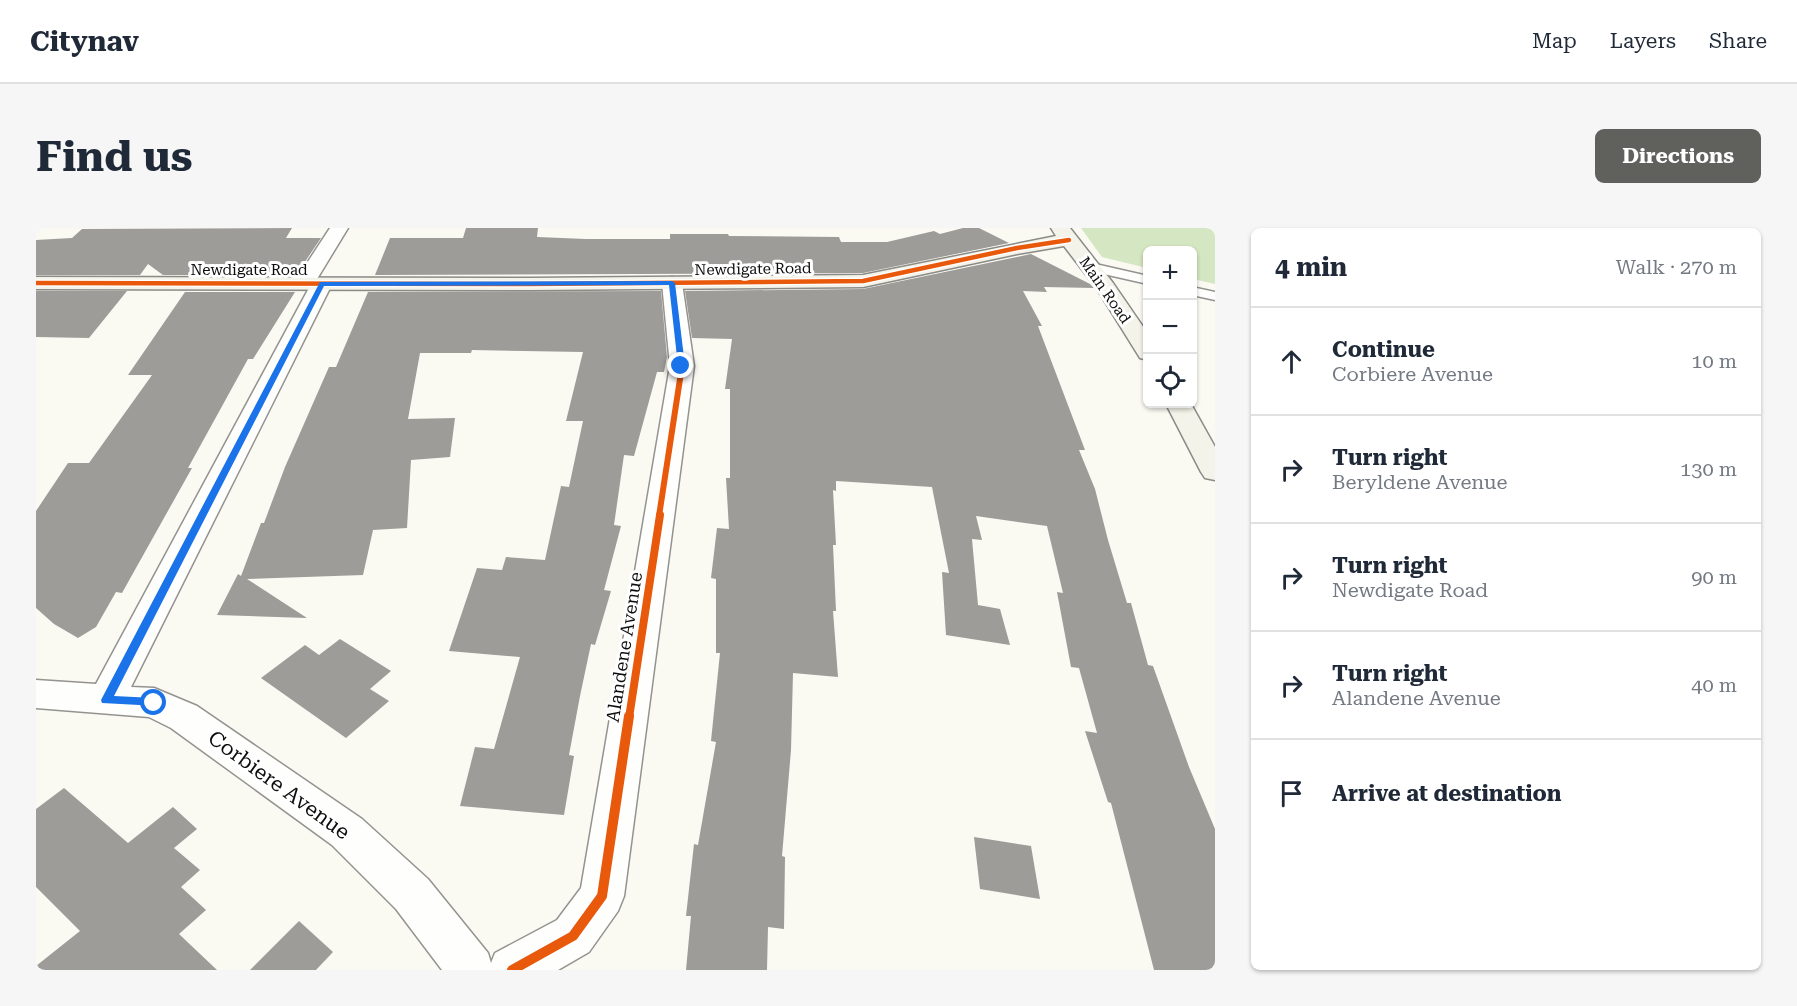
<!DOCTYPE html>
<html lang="en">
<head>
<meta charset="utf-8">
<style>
	:root { --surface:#fff; --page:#f6f6f7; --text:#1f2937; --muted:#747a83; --line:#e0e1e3; --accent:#60605d }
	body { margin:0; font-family:"Roboto Serif",serif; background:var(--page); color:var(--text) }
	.controls { position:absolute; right:18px; top:18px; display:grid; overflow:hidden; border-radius:9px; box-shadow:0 2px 4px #0004 }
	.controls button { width:54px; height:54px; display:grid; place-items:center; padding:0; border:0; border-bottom:2px solid var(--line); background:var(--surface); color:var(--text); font:30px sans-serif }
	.stop { position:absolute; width:18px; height:18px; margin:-14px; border:4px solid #1a73e8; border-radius:50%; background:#fff }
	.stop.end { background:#1a73e8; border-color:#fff; box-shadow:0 2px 6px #0008 }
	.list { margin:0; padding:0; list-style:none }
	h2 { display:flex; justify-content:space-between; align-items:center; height:78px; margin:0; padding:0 24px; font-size:26px }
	h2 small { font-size:20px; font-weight:400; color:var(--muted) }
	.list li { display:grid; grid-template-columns:39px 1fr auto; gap:18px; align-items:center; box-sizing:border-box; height:108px; padding:0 24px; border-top:2px solid var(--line) }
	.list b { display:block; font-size:22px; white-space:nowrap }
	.list p { margin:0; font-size:20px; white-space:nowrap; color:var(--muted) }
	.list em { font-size:20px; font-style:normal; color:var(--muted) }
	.icon { flex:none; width:33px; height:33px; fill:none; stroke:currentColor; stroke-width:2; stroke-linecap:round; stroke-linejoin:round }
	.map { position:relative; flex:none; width:1179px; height:742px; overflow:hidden; border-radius:9px }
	header { display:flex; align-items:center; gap:36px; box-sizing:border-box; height:84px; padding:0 30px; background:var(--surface); border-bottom:2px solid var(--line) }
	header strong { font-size:28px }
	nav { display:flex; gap:33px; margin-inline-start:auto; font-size:21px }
	.intro { display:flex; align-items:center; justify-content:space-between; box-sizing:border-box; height:144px; padding:0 36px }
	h1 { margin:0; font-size:42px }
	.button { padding:15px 27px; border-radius:9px; background:var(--accent); color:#fff; font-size:21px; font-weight:700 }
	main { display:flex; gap:36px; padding:0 36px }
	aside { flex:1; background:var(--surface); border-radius:9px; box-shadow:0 2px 4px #0004 }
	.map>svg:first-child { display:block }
	.forest { fill:#d4e6c2 }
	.building { fill:#9d9c98 }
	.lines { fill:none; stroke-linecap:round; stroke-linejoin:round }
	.lane-casing { stroke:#949390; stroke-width:3 }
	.street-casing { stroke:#949390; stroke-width:3 }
	.secondary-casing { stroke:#8a8a87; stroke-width:3 }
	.lane { fill:#fefefd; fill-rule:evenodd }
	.street { fill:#fefefd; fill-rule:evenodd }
	.secondary { fill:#f4f3ea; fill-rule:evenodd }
	.cycleway-far3-casing { stroke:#fff; stroke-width:7 }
	.cycleway-far2-casing { stroke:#fff; stroke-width:9 }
	.cycleway-far1-casing { stroke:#fff; stroke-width:11 }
	.cycleway-casing { stroke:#fff; stroke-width:14 }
	.cycleway-far3 { stroke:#e8590c; stroke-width:4.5 }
	.cycleway-far2 { stroke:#e8590c; stroke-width:6 }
	.cycleway-far1 { stroke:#e8590c; stroke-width:8 }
	.cycleway { stroke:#e8590c; stroke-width:10 }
	.route { fill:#1a73e8 }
	.labels { text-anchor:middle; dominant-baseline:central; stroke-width:6; stroke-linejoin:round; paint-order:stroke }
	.far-street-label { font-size:15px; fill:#0d0d0d; stroke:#fff }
	.street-label { font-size:18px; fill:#0d0d0d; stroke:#fff }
	.near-street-label { font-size:21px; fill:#0d0d0d; stroke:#fff }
</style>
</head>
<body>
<header>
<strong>Citynav</strong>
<nav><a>Map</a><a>Layers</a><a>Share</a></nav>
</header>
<div class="intro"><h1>Find us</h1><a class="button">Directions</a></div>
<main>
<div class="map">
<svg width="1179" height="742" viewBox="0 0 1179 742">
	<rect width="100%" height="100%" fill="#faf9f2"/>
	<!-- forest -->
	<path class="forest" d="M1045,0H1171L1179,2V56L1157,51L1156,22H1112L1111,40L1066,29Z"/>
	<!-- building -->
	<path class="building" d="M256,0L250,10H285L260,47H127L112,36L104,47H0V12L36,10L46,1Z
		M430,0H502L501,9L550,11H634V6H692L693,8L803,9L805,14H851L898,3L904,6L927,0H943L973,15L827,45L339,47L354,10H427Z
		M995,26L1054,56L1058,60L1008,59L1011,64L987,63L1006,98H1002L1049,222H1043L1059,261L1072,312L1091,375H1095L1112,437L1117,438L1153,539L1179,601V742H1118L1075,575L1072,574L1049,503L1061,505L1043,440L1035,439L1021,364L1027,365L1011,298L940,288L946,312L936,311L942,377L964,381L974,417L910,407L906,344L913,345L896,259L800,253V263L797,262L800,317H797L800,383H797L802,449L757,445L755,522L746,628L749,629L748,701L732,699L731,742H650L655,688H650L658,616L662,617L680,514L675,513L684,425H680V351L675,350L681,300L693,301L690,250H694V161H689L696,111L656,110L649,63L827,61Z
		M0,63H91L53,110L0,109Z
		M625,63L631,129L628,144H621L598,228L588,227L578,297L585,298L568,362L575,363L559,417L555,416L544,468L533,527L538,528L528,587L424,578L439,519L458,521L484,429L413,423L441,340L466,342L470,329L509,332L525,258L533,259L547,193H530L547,124L436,122L435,125H384L372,191L419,190L414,229L375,232L371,300L337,302L327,347L211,351L271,390L181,387L202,346L205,348L225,295H228L249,239L293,139H300L332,64Z
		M149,64H259L217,131H212L152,240H156L86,365L80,364L60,399L42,410L18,396L0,380V283L32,235H53L116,147H92Z
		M304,411L355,443L334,461L353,473L310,510L225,450L269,417L283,427Z
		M28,560L92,615L137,579L161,601L138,620L164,642L145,659L170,682L143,706L181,742H0V738L44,703L0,659V581Z
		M938,609L995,618L1004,671L944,661Z
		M263,693L297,724L280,742H214Z"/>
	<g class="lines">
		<!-- lane casing -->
		<g class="lane-casing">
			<path id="lane" d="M1055,35L1112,48V56L1050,42L1049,39L1050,36Z
				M1156,59L1179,64V72L1156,67Z"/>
		</g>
		<!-- street casing -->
		<g class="street-casing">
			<path id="street" d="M294,0H312L281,51L293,52L296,56L95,459L118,460L161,478L326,591L392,651L452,725L455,735L459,725L521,692L545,660L634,138L626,55L629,51L636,49L643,51L646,55L658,138L588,668L582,683L553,724L522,742H406L360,681L296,617L135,500L113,489L0,480V452L60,456L273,60L261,59L258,55Z"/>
		</g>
		<!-- secondary casing -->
		<g class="secondary-casing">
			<path id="secondary" d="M1015,0H1034L1077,55L1112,106V132L1104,130L1061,61L1028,18L981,26L827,59L494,62L0,61V49L494,50L827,47L1020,8Z
				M1130,176H1155L1179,219V252L1169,250L1165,244Z"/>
		</g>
		<!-- lane -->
		<use href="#lane" class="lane"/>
		<!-- street -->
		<use href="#street" class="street"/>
		<!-- secondary -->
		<use href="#secondary" class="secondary"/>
		<!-- cycleway-far3 casing -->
		<g class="cycleway-far3-casing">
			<path id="cycleway-far3" d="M0,55L494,56L827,53L981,20L1033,12
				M636,55L645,128"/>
		</g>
		<!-- cycleway-far2 casing -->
		<g class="cycleway-far2-casing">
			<path id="cycleway-far2" d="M623,288L646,138L645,127"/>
		</g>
		<!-- cycleway-far1 casing -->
		<g class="cycleway-far1-casing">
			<path id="cycleway-far1" d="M593,490L624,287"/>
		</g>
		<!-- cycleway casing -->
		<g class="cycleway-casing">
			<path id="cycleway" d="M476,742L537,708L566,668L593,488"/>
		</g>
		<!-- cycleway-far3 -->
		<use href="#cycleway-far3" class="cycleway-far3"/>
		<!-- cycleway-far2 -->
		<use href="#cycleway-far2" class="cycleway-far2"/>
		<!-- cycleway-far1 -->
		<use href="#cycleway-far1" class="cycleway-far1"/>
		<!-- cycleway -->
		<use href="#cycleway" class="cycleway"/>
	</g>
	<!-- route -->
	<path class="route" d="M636,53L639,55L649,138L645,140L642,138L633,57L288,58L78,468L118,470L122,472V478L66,475L65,472L284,54Z"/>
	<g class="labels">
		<!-- far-street labels -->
		<g class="far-street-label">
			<text transform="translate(717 41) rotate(-1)">Newdigate Road</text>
			<text x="213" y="42">Newdigate Road</text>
			<text transform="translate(1069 62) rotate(55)">Main Road</text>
		</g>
		<!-- street labels -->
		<g class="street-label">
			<text transform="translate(588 419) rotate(-81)">Alandene Avenue</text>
		</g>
		<!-- near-street labels -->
		<g class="near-street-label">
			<text transform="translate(243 557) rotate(36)">Corbiere Avenue</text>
		</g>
	</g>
</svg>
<div class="controls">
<button>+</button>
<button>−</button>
<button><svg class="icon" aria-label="locate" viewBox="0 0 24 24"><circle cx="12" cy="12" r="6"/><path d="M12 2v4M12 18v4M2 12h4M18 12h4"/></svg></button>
</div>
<div class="stop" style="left:118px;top:475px"></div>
<div class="stop end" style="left:645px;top:138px"></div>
</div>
<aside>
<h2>4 min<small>Walk · 270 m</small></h2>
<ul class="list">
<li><svg class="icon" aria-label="ahead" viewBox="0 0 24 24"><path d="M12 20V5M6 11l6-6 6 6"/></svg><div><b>Continue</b><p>Corbiere Avenue</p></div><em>10 m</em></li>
<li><svg class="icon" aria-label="right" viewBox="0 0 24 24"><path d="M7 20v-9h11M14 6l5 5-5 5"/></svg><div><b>Turn right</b><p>Beryldene Avenue</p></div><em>130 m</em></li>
<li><svg class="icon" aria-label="right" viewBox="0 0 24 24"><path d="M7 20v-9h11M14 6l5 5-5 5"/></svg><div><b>Turn right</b><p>Newdigate Road</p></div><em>90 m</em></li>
<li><svg class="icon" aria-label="right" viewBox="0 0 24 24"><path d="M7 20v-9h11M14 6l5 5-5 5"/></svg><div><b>Turn right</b><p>Alandene Avenue</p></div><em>40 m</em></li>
<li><svg class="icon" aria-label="arrive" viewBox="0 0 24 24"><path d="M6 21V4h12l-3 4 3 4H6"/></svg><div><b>Arrive at destination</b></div></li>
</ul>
</aside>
</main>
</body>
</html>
